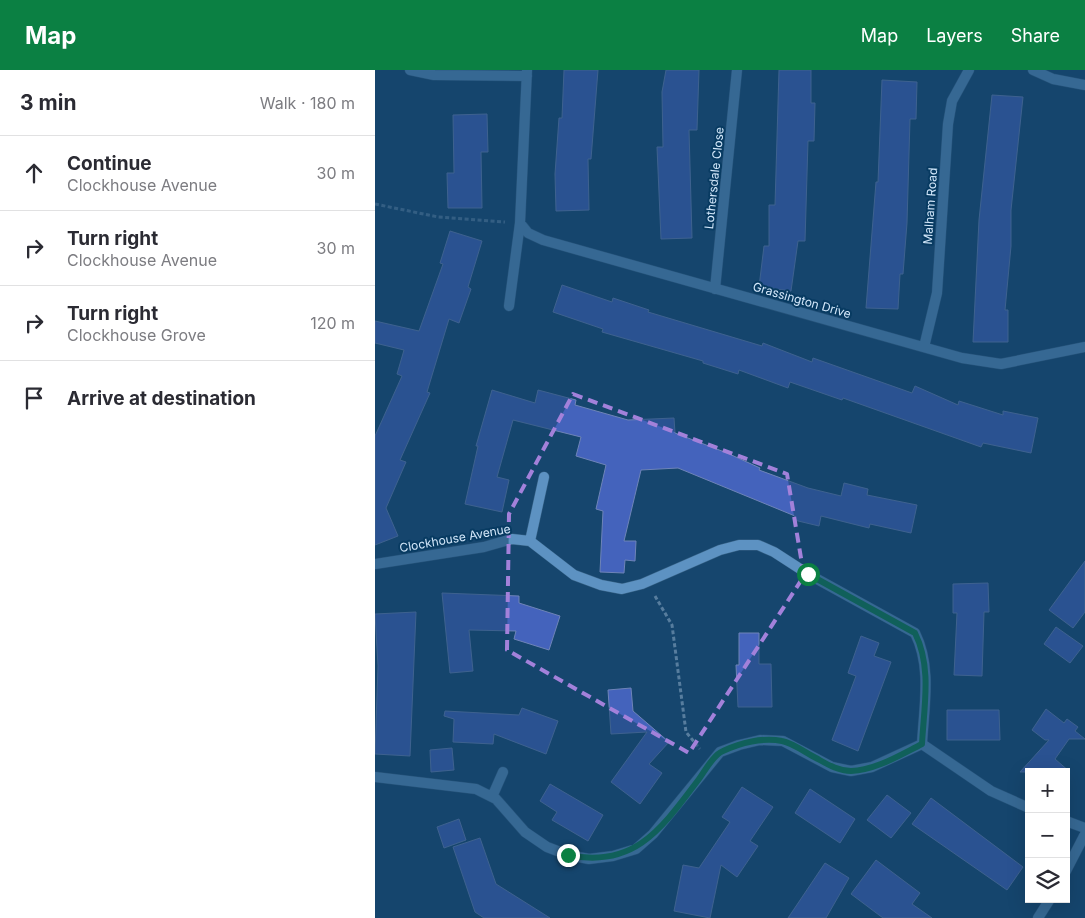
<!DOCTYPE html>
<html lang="en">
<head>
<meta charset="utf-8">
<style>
	:root { --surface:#fff; --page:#f2f2f3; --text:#2b2b33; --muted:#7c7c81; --line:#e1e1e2; --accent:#0b8043 }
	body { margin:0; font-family:Inter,sans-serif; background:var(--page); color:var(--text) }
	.controls { position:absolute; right:15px; bottom:15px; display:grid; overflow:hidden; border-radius:0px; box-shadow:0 5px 20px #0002 }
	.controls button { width:45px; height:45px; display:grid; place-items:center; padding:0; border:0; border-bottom:1px solid var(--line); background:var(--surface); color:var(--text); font:25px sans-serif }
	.stop { position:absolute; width:15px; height:15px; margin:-11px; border:4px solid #0b8043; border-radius:50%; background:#fff }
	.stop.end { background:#0b8043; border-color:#fff; box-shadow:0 1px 5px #0008 }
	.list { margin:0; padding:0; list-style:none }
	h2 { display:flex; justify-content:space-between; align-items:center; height:65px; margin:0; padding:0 20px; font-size:21px }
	h2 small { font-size:16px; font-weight:400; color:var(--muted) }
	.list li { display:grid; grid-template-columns:32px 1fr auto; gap:15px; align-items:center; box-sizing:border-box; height:75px; padding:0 20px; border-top:1px solid var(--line) }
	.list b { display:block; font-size:19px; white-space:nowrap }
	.list p { margin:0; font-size:16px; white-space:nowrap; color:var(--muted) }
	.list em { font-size:16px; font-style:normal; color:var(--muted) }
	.icon { flex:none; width:28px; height:28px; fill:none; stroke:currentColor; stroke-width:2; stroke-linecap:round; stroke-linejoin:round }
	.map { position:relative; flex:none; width:710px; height:848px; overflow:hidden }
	header { display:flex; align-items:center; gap:30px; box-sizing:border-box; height:70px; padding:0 25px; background:var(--accent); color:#fff }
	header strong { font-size:24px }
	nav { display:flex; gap:28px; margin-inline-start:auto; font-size:18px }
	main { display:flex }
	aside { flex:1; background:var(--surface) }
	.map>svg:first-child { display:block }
	.building { fill:#4463bc; stroke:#6e84b8 }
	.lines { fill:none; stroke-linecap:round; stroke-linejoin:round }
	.street-casing { stroke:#386387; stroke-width:11 }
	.path { stroke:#577d9e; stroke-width:3; stroke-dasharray:4 2.5; stroke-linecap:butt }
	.street { stroke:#5d92c2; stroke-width:10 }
	.route { stroke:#0b8043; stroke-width:6 }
	.marked { fill:none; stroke:#a381da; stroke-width:4; stroke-dasharray:10 6; stroke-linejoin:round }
	.labels { text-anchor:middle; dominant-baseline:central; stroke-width:4; stroke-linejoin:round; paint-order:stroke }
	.street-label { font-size:12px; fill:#d4e8fb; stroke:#083b62 }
</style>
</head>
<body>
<header>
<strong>Map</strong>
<nav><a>Map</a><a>Layers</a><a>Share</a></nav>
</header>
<main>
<aside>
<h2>3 min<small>Walk · 180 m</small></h2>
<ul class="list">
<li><svg class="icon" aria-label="ahead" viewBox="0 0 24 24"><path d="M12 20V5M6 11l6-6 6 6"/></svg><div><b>Continue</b><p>Clockhouse Avenue</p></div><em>30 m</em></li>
<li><svg class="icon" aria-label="right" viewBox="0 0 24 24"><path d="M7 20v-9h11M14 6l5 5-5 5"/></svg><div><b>Turn right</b><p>Clockhouse Avenue</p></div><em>30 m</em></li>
<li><svg class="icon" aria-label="right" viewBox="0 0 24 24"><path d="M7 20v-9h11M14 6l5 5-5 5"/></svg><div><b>Turn right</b><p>Clockhouse Grove</p></div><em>120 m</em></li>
<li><svg class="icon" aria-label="arrive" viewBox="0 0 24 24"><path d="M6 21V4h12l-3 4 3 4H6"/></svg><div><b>Arrive at destination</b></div></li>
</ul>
</aside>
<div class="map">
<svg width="710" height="848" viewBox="0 0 710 848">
	<rect width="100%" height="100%" fill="#16466e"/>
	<!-- building -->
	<path class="building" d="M189,0H223L216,89H213L214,140L181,141L180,104L184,48H187Z
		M291,0H324L322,60H314L317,168L286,169L282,77H288L287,22Z
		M404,0H436V33H440L439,71H433L430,171H423L416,221L384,217L389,176H394V135H400Z
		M507,10L542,12L541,49H535L532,153L528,204H525L523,239L491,238L501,112H503Z
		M617,25L648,27L636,140V176L630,240H633V272H598L604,150Z
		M112,44L113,82H106L107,138H73L72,103H79L78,45Z
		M75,161L107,171L93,217L96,219L84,253L74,249L52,322L55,323L25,390L31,392L11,438L23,466L0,475V366L27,306L22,304L29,280L0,273V251L44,261L68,194L65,193Z
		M187,215L237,232L238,228L274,240L273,242L387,276L388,273L437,292L438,288L537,323L540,316L583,335L584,331L628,345V341L663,348L656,383L608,373L606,377L468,328L467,330L415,312L413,318L364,300L363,304L328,293V291L227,262L228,259L178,242Z
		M117,320L160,333L163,320L201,330L200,335L253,350L299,348L300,363L352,383L385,398L384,400L433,418L466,426L469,413L493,419L492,425L542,435L536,463L495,454L494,458L446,446L444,456L419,450L420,446L303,398L266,400L249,471H261L260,491L250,490L249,503L225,502L228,441L221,439L231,395L201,386L206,367L138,350L122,407L134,410L127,442L90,434L103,376H101Z
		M710,491V542L698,558L674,540Z
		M613,513L614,542H609L607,606L579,605L582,543H578V514Z
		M67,523L144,526V533L185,546L174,580L139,569L141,561L94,560L98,601L75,603Z
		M41,542L35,686L0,684L3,596L0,544Z
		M681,557L708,576L695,593L669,574Z
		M364,563H384V594H396L397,637H363L361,595H364Z
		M486,566L504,573L499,586L516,592L483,681L457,670L481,606L473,603Z
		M256,618L258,641L294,672L274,694L287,703L265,734L236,712L272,662L236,664L233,620Z
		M147,638L183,651L171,684L119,664L118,674L78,672L79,649L69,646L70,641L144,645Z
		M671,639L689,653L692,649L703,657L700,661L710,669H694L680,689L695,702H645L674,670H670L657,660Z
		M572,640H624L625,670H572Z
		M77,678L79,700L56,702L55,680Z
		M175,714L228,745L213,771L177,750L182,742L165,731Z
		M367,717L398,737L375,771L383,776L362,807L346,795L335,848L299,841L308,795L324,798L355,752L347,747Z
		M435,719L480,749L465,773L420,743Z
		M512,725L536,743L516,768L492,750Z
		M556,728L648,797L632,820L537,754Z
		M84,749L91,770L69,778L62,757Z
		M105,768L121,814L175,848H109L100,842L78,777Z
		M501,790L545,823L537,834L557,848H508L476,824Z
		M450,793L474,808L451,848H413Z"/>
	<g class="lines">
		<!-- street casing -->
		<g class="street-casing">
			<path id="street" d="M35,0L59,5L152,6
				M658,0L678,9L710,15
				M145,153L153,163L168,170L587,288L626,294L710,277
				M340,219L362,0
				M134,236L145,153L152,0
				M549,277L562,223L573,54L577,31L594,0
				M155,471L169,407
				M0,494L109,477L137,469L155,471L199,505L226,515L247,519L267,514L345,480L364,475H383L399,482L433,504L540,563C557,597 549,636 547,674L616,721L654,738
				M0,707L101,719L121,729L150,762L172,777L193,785L214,789L238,786L261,779L278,764L345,682L364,675L385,670L408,671L457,697L476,701L497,697L547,674
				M117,727L128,702
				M691,751L710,758
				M691,801L710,764
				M663,848L675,829"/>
		</g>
		<!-- path -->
		<path class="path" d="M0,134L63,147L130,152
			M280,526L297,555L311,662L325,679"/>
		<!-- street -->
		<use href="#street" class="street"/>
	</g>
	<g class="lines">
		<!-- route -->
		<path class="route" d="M193,785C260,799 287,758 324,709C330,701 338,685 348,681C365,673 388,667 407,671C418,673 431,683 441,688C452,694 463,701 476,701C501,700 525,685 547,674C549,636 557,597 540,563L433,504"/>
	</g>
	<!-- marked area -->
	<path d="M0 0H710V848H0ZM198,324L412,404L429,506L314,683L132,580L134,444Z" fill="#16466e" fill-opacity=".55" fill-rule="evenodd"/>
	<path class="marked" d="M198,324L412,404L429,506L314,683L132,580L134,444Z"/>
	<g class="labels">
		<!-- street labels -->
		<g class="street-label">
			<text transform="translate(339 108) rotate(-84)">Lothersdale Close</text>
			<text transform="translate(555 136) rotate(-86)">Malham Road</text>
			<text transform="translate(427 230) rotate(16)">Grassington Drive</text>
			<text transform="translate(80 468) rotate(-10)">Clockhouse Avenue</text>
		</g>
	</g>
</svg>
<div class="controls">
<button>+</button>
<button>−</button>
<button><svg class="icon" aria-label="layers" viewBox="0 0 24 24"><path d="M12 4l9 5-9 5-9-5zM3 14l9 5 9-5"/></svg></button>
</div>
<div class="stop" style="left:433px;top:504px"></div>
<div class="stop end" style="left:193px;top:785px"></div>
</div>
</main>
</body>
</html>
